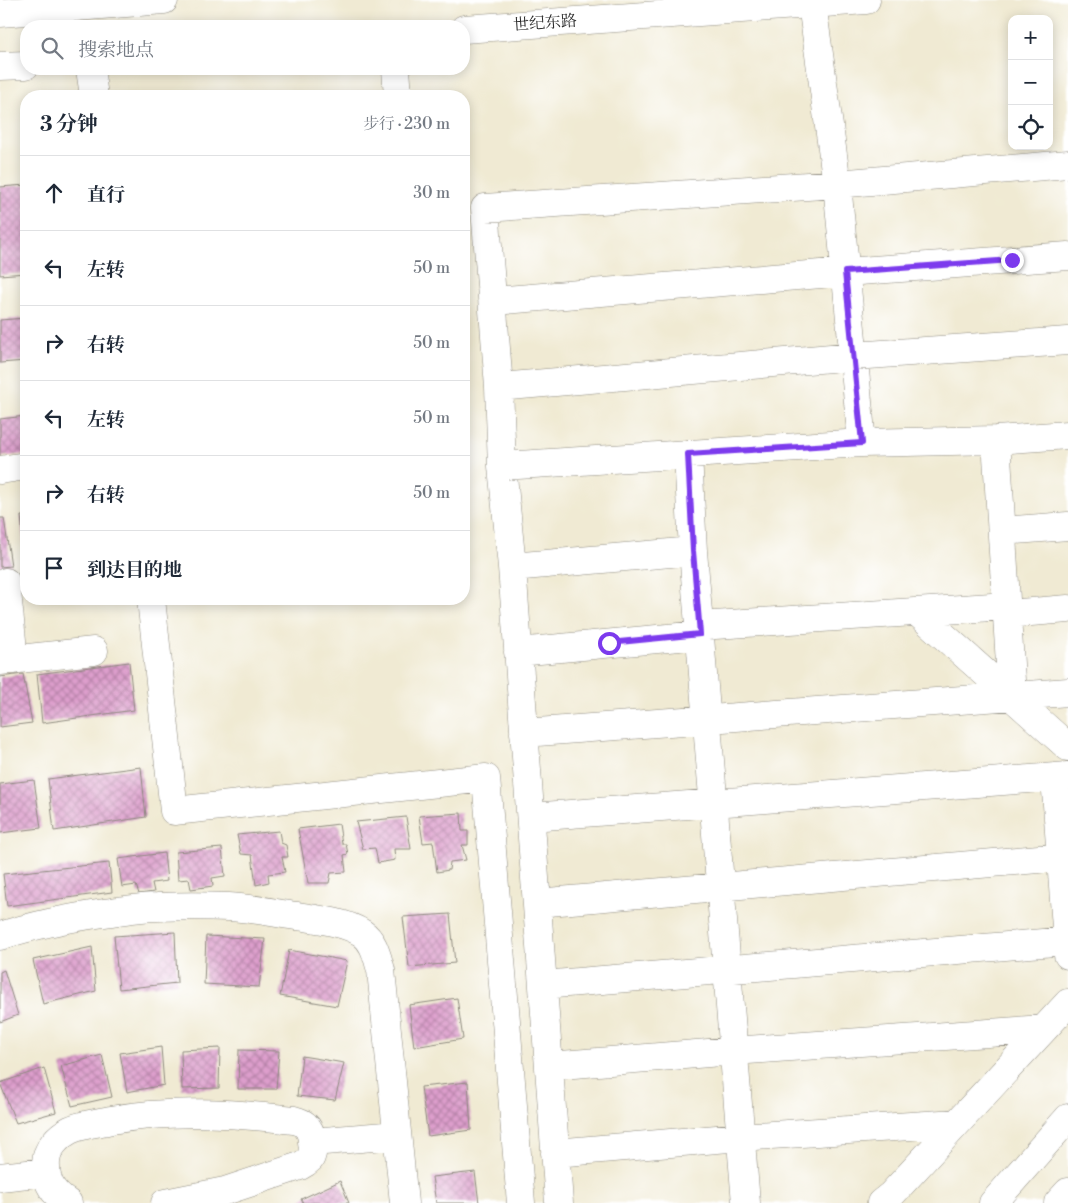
<!DOCTYPE html>
<html lang="zh">
<head>
<meta charset="utf-8">
<style>
	:root { --surface:#fff; --page:#f2f2f3; --text:#1f2937; --muted:#747a83; --line:#e0e1e3 }
	body { margin:0; font-family:"Libre Bodoni","Noto Serif SC",serif; background:var(--page); color:var(--text) }
	.controls { position:absolute; right:15px; top:15px; display:grid; overflow:hidden; border-radius:10px; box-shadow:0 2px 12px #0003 }
	.controls button { width:45px; height:45px; display:grid; place-items:center; padding:0; border:0; border-bottom:1px solid var(--line); background:var(--surface); color:var(--text); font:25px sans-serif }
	.stop { position:absolute; width:15px; height:15px; margin:-11px; border:4px solid #7c3aed; border-radius:50%; background:#fff }
	.stop.end { background:#7c3aed; border-color:#fff; box-shadow:0 1px 5px #0008 }
	.list { margin:0; padding:0; list-style:none }
	h2 { display:flex; justify-content:space-between; align-items:center; height:65px; margin:0; padding:0 20px; font-size:21px }
	h2 small { font-size:16px; font-weight:400; color:var(--muted) }
	.list li { display:grid; grid-template-columns:32px 1fr auto; gap:15px; align-items:center; box-sizing:border-box; height:75px; padding:0 20px; border-top:1px solid var(--line) }
	.list b { display:block; font-size:19px; white-space:nowrap }
	.list em { font-size:16px; font-style:normal; color:var(--muted) }
	.icon { flex:none; width:28px; height:28px; fill:none; stroke:currentColor; stroke-width:2; stroke-linecap:round; stroke-linejoin:round }
	.map { position:relative; flex:none; width:1068px; height:1203px; overflow:hidden }
	.search { position:absolute; background:var(--surface); box-shadow:0 2px 12px #0003; left:20px; top:20px; width:450px; height:55px; display:flex; align-items:center; gap:12px; box-sizing:border-box; padding:0 18px; border-radius:20px; color:var(--muted); font-size:19px }
	.panel { position:absolute; background:var(--surface); box-shadow:0 2px 12px #0003; left:20px; top:90px; width:450px; height:515px; border-radius:20px }
	.map>svg:first-child { display:block }
	.building { fill:url(#building-cross-hatch) }
	.lines { fill:none; stroke-linecap:round; stroke-linejoin:round }
	.minor-casing { stroke:#8e8a7f; stroke-width:29 }
	.major-casing { stroke:#8e8a7f; stroke-width:29 }
	.minor { stroke:#fff; stroke-width:28 }
	.major { stroke:#fff; stroke-width:28 }
	.route { stroke:#7c3aed; stroke-width:6 }
	.labels { text-anchor:middle; dominant-baseline:central; stroke-width:4; stroke-linejoin:round; paint-order:stroke }
	.street-label { font-size:16px; fill:#2b2b2b; stroke:#fff }
</style>
</head>
<body>
<div class="map">
<svg width="1068" height="1203" viewBox="0 0 1068 1203">
	<defs>
		<pattern id="building-cross-hatch" width="8" height="8" patternUnits="userSpaceOnUse" patternTransform="scale(1.25)"><rect width="8" height="8" fill="#dd9ecc"/><path d="M0 0l8 8M0 8l8-8" fill="none" stroke="#b381a6"/></pattern>
	</defs>
	<rect width="100%" height="100%" fill="#fff"/>
	<filter id="ink" filterUnits="userSpaceOnUse"><feTurbulence type="fractalNoise" baseFrequency=".02" numOctaves="2"/><feDisplacementMap in="SourceGraphic" scale="10" xChannelSelector="R" yChannelSelector="G"/><feConvolveMatrix kernelMatrix="1 2 1 2 8 2 1 2 1" color-interpolation-filters="sRGB"/></filter>
	<filter id="wash" filterUnits="userSpaceOnUse"><feTurbulence type="fractalNoise" baseFrequency=".0096" numOctaves="4" result="noise"/><feDisplacementMap in="SourceGraphic" scale="20" xChannelSelector="R" yChannelSelector="G"/><feGaussianBlur stdDeviation="1.12" result="paint"/><feColorMatrix in="noise" values="0 0 0 0 0 0 0 0 0 0 0 0 0 0 0 0 0 1.4 0 .05"/><feComposite in="paint" operator="in"/></filter>
	<g filter="url(#wash)">
		<rect width="100%" height="100%" fill="#f0ead3"/>
		<g id="blocks">
			<!-- building -->
			<path class="building" d="M26,185V273L0,275V187Z
				M26,318V361L0,363V320Z
				M26,416V454L0,457V419Z
				M21,516H26V558H25Z
				M0,518H4L11,566L0,567Z
				M129,662L134,710L42,723L37,674Z
				M23,674L32,723L0,727V677Z
				M141,767L146,817L54,831L48,779Z
				M34,780L41,828L0,833V784Z
				M461,813L462,831H468V845H462L466,860L450,862L449,870L437,872L433,842L423,843L419,816Z
				M406,817L411,849H394L395,860L378,863L375,848L363,849L356,822Z
				M339,824L342,844H346L348,854L344,855L346,872L331,873L329,883H308L298,829Z
				M279,831L281,843L286,845L288,857H282L285,872L268,874L269,882L256,885L252,855L241,854L237,835Z
				M222,848L225,876L212,878L213,886L191,889L189,879L178,880L176,852Z
				M164,853L167,881L152,883L154,892L139,894L136,885L122,887L118,859Z
				M109,863L112,892L7,906L3,874Z
				M450,914L455,963L409,967L403,917Z
				M175,932L177,983L119,989L114,936Z
				M206,936L265,939L259,987L204,984Z
				M92,947L96,991L43,1004L33,960Z
				M289,950L347,961L337,1006L280,996Z
				M4,970L18,1015L0,1022V972Z
				M457,998L463,1039L414,1047L409,1005Z
				M161,1047L164,1085L127,1092L120,1053Z
				M220,1048L219,1088L182,1089L181,1050Z
				M239,1050L279,1051L276,1089H238Z
				M102,1055L112,1097L72,1106L61,1066Z
				M302,1056L344,1063L335,1100L297,1096Z
				M44,1068L56,1112L16,1123L0,1083Z
				M468,1082L471,1130L428,1136L421,1087Z
				M475,1172L479,1203H436L432,1177Z
				M340,1181L349,1203H303L301,1199Z"/>
		</g>
	</g>
	<g filter="url(#ink)">
		<use href="#blocks" fill-opacity="0" stroke="#8e8a7f" stroke-width="1"/>
		<g class="lines">
			<!-- minor casing -->
			<g class="minor-casing">
				<path id="minor" d="M812,4L837,184L862,443
					M90,69L94,96
					M396,69L398,96
					M493,301L845,272L1068,256
					M499,387L854,356L1068,341
					M996,440L1012,696
					M688,454L693,551L746,1203
					M502,466L862,443L996,440L1068,435
					M0,470L26,466
					M1002,531L1068,526
					M512,567L693,551
					M6,582L14,660
					M151,599L174,811L486,778L521,1203
					M917,612L1068,747
					M1007,614L1068,609
					M699,626L1007,606
					M518,652L700,635
					M0,661L94,651
					M524,733L1068,692
					M1055,777L1068,955
					M531,817L1068,776
					M537,903L1061,857
					M0,936C34,925 69,918 104,913C121,911 139,907 157,907C181,906 205,906 229,907C252,908 274,913 297,916C316,919 346,922 362,933C374,941 377,957 381,970L404,1203
					M543,985L1066,941
					M549,1066L733,1051L1044,1029
					M312,1142L397,1135
					M555,1153L740,1137L957,1123
					M0,1177L46,1172
					M68,1203C52,1193 45,1181 46,1162C47,1148 58,1136 70,1130C83,1124 98,1123 111,1120C171,1109 233,1113 294,1120C298,1121 302,1122 305,1125C313,1132 315,1150 310,1159C307,1162 304,1164 300,1166L225,1191L165,1203
					M559,1203L512,567L502,466L499,387L485,208L837,184L1068,164
					M881,1203L891,1195L1068,1003"/>
			</g>
			<!-- major casing -->
			<g class="major-casing">
				<path id="major" d="M0,13L164,0
					M464,29L866,0
					M0,66L26,65
					M993,1203L1068,1118
					M1058,1203L1068,1192"/>
			</g>
			<!-- minor -->
			<use href="#minor" class="minor"/>
			<!-- major -->
			<use href="#major" class="major"/>
		</g>
	</g>
	<g class="lines" filter="url(#ink)">
		<!-- route -->
		<path class="route" d="M609,643L700,634L693,551L688,454L862,443L845,272L1012,260"/>
	</g>
	<g class="labels">
		<!-- street labels -->
		<g class="street-label">
			<text transform="translate(545 23) rotate(-4)">世纪东路</text>
		</g>
	</g>
</svg>
<div class="controls">
<button>+</button>
<button>−</button>
<button><svg class="icon" aria-label="locate" viewBox="0 0 24 24"><circle cx="12" cy="12" r="6"/><path d="M12 2v4M12 18v4M2 12h4M18 12h4"/></svg></button>
</div>
<div class="stop" style="left:609px;top:643px"></div>
<div class="stop end" style="left:1012px;top:260px"></div>
<div class="search"><svg class="icon" aria-label="search" viewBox="0 0 24 24"><circle cx="10" cy="10" r="6"/><path d="M15 15l6 6"/></svg>搜索地点</div>
<section class="panel">
<h2>3 分钟<small>步行 · 230 m</small></h2>
<ul class="list">
<li><svg class="icon" aria-label="ahead" viewBox="0 0 24 24"><path d="M12 20V5M6 11l6-6 6 6"/></svg><div><b>直行</b></div><em>30 m</em></li>
<li><svg class="icon" aria-label="left" viewBox="0 0 24 24"><path d="M17 20v-9H6M10 6l-5 5 5 5"/></svg><div><b>左转</b></div><em>50 m</em></li>
<li><svg class="icon" aria-label="right" viewBox="0 0 24 24"><path d="M7 20v-9h11M14 6l5 5-5 5"/></svg><div><b>右转</b></div><em>50 m</em></li>
<li><svg class="icon" aria-label="left" viewBox="0 0 24 24"><path d="M17 20v-9H6M10 6l-5 5 5 5"/></svg><div><b>左转</b></div><em>50 m</em></li>
<li><svg class="icon" aria-label="right" viewBox="0 0 24 24"><path d="M7 20v-9h11M14 6l5 5-5 5"/></svg><div><b>右转</b></div><em>50 m</em></li>
<li><svg class="icon" aria-label="arrive" viewBox="0 0 24 24"><path d="M6 21V4h12l-3 4 3 4H6"/></svg><div><b>到达目的地</b></div></li>
</ul>
</section>
</div>
</body>
</html>
